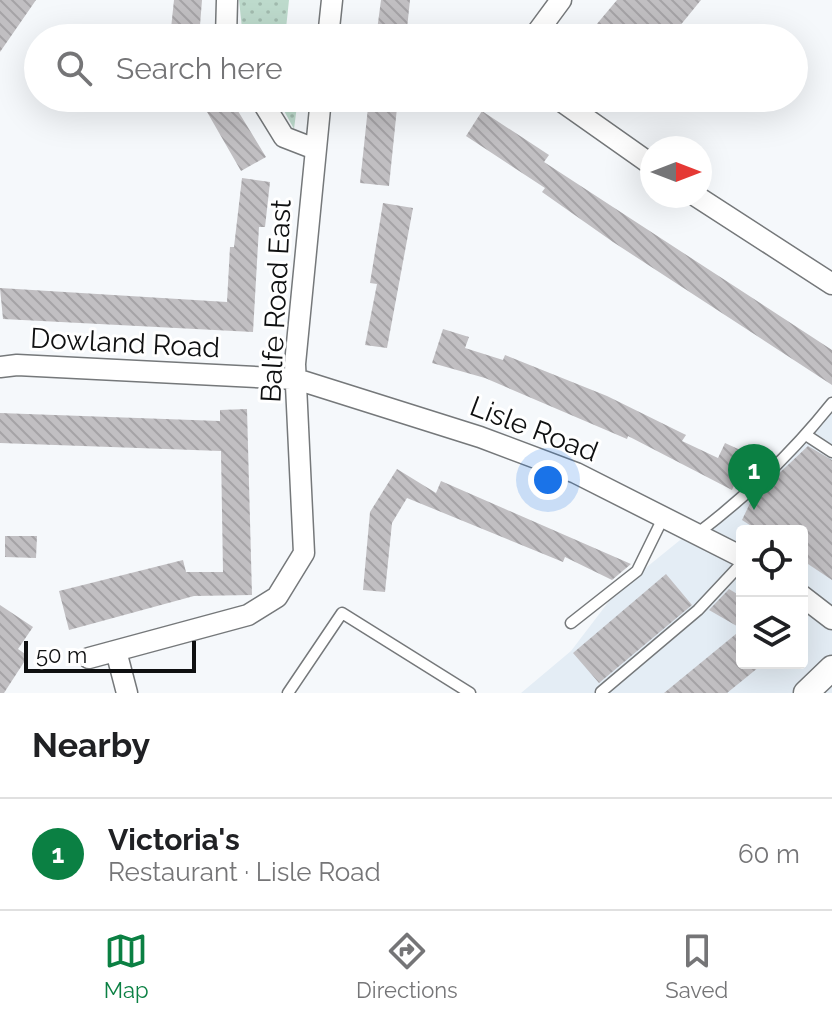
<!DOCTYPE html>
<html lang="en">
<head>
<meta charset="utf-8">
<style>
	:root { --surface:#fff; --page:#f6f6f6; --text:#202124; --muted:#757577; --line:#e0e0e0; --accent:#0b8043 }
	body { margin:0; font-family:Raleway,sans-serif; background:var(--page); color:var(--text) }
	.controls { position:absolute; right:24px; bottom:24px; display:grid; overflow:hidden; border-radius:8px; box-shadow:0 8px 32px #0002 }
	.controls button { width:72px; height:72px; display:grid; place-items:center; padding:0; border:0; border-bottom:2px solid var(--line); background:var(--surface); color:var(--text); font:40px sans-serif }
	.compass { position:absolute; left:640px; top:136px; width:72px; height:72px; border-radius:50%; background:var(--surface); box-shadow:0 8px 32px #0002; rotate:90deg }
	.scale { position:absolute; left:24px; bottom:20px; width:172px; box-sizing:border-box; padding-left:8px; border:4px solid #0f1011; border-top:0; font-size:22px; line-height:28px; white-space:nowrap; color:#0f1011; -webkit-text-stroke:6px #fff; paint-order:stroke }
	.you { position:absolute; left:548px; top:480px; width:28px; height:28px; margin:-20px; border:6px solid #fff; border-radius:50%; background:#1a73e8; box-shadow:0 0 0 12px #1a73e833 }
	.badge { display:grid; place-items:center; width:52px; height:52px; border-radius:50%; background:var(--accent); color:#fff; font-size:26px; font-weight:700 }
	.pin { position:absolute; translate:-50% -66px; filter:drop-shadow(0 2px 4px #0008) }
	.pin::after { content:''; position:absolute; top:42px; width:28px; height:24px; background:inherit; clip-path:polygon(0 0,100% 0,50% 100%) }
	.list { margin:0; padding:0; list-style:none }
	h2 { display:flex; justify-content:space-between; align-items:center; height:104px; margin:0; padding:0 32px; font-size:34px }
	h2 small { font-size:26px; font-weight:400; color:var(--muted) }
	.list li { display:grid; grid-template-columns:52px 1fr auto; gap:24px; align-items:center; box-sizing:border-box; height:112px; padding:0 32px; border-top:2px solid var(--line) }
	.list b { display:block; font-size:30px; white-space:nowrap }
	.list p { margin:0; font-size:26px; white-space:nowrap; color:var(--muted) }
	.list em { font-size:26px; font-style:normal; color:var(--muted) }
	.icon { flex:none; width:44px; height:44px; fill:none; stroke:currentColor; stroke-width:2; stroke-linecap:round; stroke-linejoin:round }
	.map { position:relative; flex:none; width:832px; height:693px; overflow:hidden }
	.search { position:absolute; background:var(--surface); box-shadow:0 8px 32px #0002; left:24px; right:24px; top:24px; height:88px; display:flex; align-items:center; gap:20px; box-sizing:border-box; padding:0 28px; border-radius:44px; color:var(--muted); font-size:30px }
	.sheet { height:216px; background:var(--surface) }
	nav { display:flex; justify-content:space-around; align-items:center; box-sizing:border-box; height:112px; border-top:2px solid var(--line); background:var(--surface); font-size:22px; color:var(--muted) }
	nav a { display:grid; justify-items:center; gap:4px }
	nav .on { color:var(--accent) }
	.map>svg:first-child { display:block }
	.built { fill:#e4edf5; fill-rule:evenodd }
	.grass { fill:url(#grass-dots) }
	.building { fill:url(#building-back-hatch) }
	.lines { fill:none; stroke-linecap:round; stroke-linejoin:round }
	.service-casing { stroke:#75787a; stroke-width:13 }
	.minor-casing { stroke:#75787a; stroke-width:23 }
	.tertiary-casing { stroke:#75787a; stroke-width:27 }
	.service { stroke:#fff; stroke-width:10 }
	.minor { stroke:#fff; stroke-width:20 }
	.tertiary { stroke:#fff; stroke-width:24 }
	.labels { text-anchor:middle; dominant-baseline:central; stroke-width:6; stroke-linejoin:round; paint-order:stroke }
	.street-label { font-size:28px; fill:#0f1011; stroke:#fff }
</style>
</head>
<body>
<div class="map">
<svg width="832" height="693" viewBox="0 0 832 693">
	<defs>
		<pattern id="grass-dots" width="8" height="8" patternUnits="userSpaceOnUse" patternTransform="scale(2)"><rect width="8" height="8" fill="#bddacc"/><path d="M2 2h.1M6 6h.1" fill="none" stroke="#a1baae" stroke-width="1.8" stroke-linecap="round"/></pattern>
		<pattern id="building-back-hatch" width="6" height="6" patternUnits="userSpaceOnUse" patternTransform="scale(2)"><rect width="6" height="6" fill="#c1bfc2"/><path d="M-1 5l2 2M0 0l6 6M5-1l2 2" fill="none" stroke="#a5a3a6"/></pattern>
	</defs>
	<rect width="100%" height="100%" fill="#f5f8fb"/>
	<!-- built -->
	<path class="built" d="M832,398V693H521L571,651L616,592L711,515L812,424ZM742,531H802V663H742Z"/>
	<!-- grass -->
	<path class="grass" d="M239,0H289L285,38H243Z
		M277,98H298L294,129Z"/>
	<!-- building -->
	<path class="building" d="M0,0H36L0,52Z
		M174,0H202L199,38H170Z
		M381,0H410L406,38H376Z
		M617,0H701L670,38H612L596,25Z
		M199,98H230L266,157L241,171Z
		M369,98H398L389,186L360,183Z
		M482,111L549,155L544,162L832,350V385L613,242L542,192L545,188L466,136Z
		M242,178L270,182L265,227H259L253,332L3,319L0,288L227,302L230,247H234Z
		M383,203L413,208L387,348L365,345L377,284L370,283Z
		M443,329L469,337L465,348L503,360L505,355L607,396L686,435L682,441L718,458L725,443L749,454L732,490L628,436L627,439L485,378L432,363Z
		M247,409L252,595L194,596L69,630L59,591L183,560L186,572H223L221,451L0,443V413L220,421V410Z
		M808,446L832,460V580L802,560V531H759L742,520L752,499Z
		M397,469L436,493L441,481L631,564L612,580L565,557L563,562L407,498L392,523L385,592L363,590L370,512Z
		M5,536H37L36,558L5,557Z
		M666,574L692,605L599,683L573,653Z
		M729,589L742,597V663H764L727,693H664L742,629L709,610Z
		M0,605L33,627L18,649L28,656L4,693H0Z"/>
	<g class="lines">
		<!-- service casing -->
		<g class="service-casing">
			<path id="service" d="M806,435L832,452
				M698,533C748,495 793,452 832,403
				M571,623L637,571L664,516
				M601,692L698,610L742,563
				M288,693L342,613L470,693"/>
		</g>
		<!-- minor casing -->
		<g class="minor-casing">
			<path id="minor" d="M226,38L227,0
				M328,38L332,0
				M533,38L561,0
				M260,98L284,137L315,149
				M557,98L652,165
				M696,196L832,284
				M0,367L17,365L296,379L480,437L576,473L742,557
				M802,596L832,619
				M116,651L127,693
				M89,658L248,615L277,597L304,553L295,364L321,98"/>
		</g>
		<!-- tertiary casing -->
		<g class="tertiary-casing">
			<path id="tertiary" d="M806,693L832,668"/>
		</g>
		<!-- service -->
		<use href="#service" class="service"/>
		<!-- minor -->
		<use href="#minor" class="minor"/>
		<!-- tertiary -->
		<use href="#tertiary" class="tertiary"/>
	</g>
	<g class="labels">
		<!-- street labels -->
		<g class="street-label">
			<text transform="translate(276 301) rotate(-87)">Balfe Road East</text>
			<text transform="translate(125 343) rotate(3)">Dowland Road</text>
			<text transform="translate(534 429) rotate(21)">Lisle Road</text>
		</g>
	</g>
</svg>
<div class="controls">
<button><svg class="icon" aria-label="locate" viewBox="0 0 24 24"><circle cx="12" cy="12" r="6"/><path d="M12 2v4M12 18v4M2 12h4M18 12h4"/></svg></button>
<button><svg class="icon" aria-label="layers" viewBox="0 0 24 24"><path d="M12 4l9 5-9 5-9-5zM3 14l9 5 9-5"/></svg></button>
</div>
<svg class="compass" viewBox="-18 -18 36 36"><path d="M0-13l5 13h-10z" fill="#e53935"/><path d="M0 13l5-13h-10z" fill="#757577"/></svg>
<div class="scale">50 m</div>
<div class="you"></div>
<div class="pin badge" style="left:754px;top:510px">1</div>
<div class="search"><svg class="icon" aria-label="search" viewBox="0 0 24 24"><circle cx="10" cy="10" r="6"/><path d="M15 15l6 6"/></svg>Search here</div>
</div>
<section class="sheet">
<h2>Nearby<small></small></h2>
<ul class="list">
<li><span class="badge">1</span><div><b>Victoria's</b><p>Restaurant · Lisle Road</p></div><em>60 m</em></li>
</ul>
</section>
<nav>
<a class="on"><svg class="icon" aria-label="map" viewBox="0 0 24 24"><path d="M3 6l6-2 6 2 6-2v14l-6 2-6-2-6 2zM9 4v14M15 6v14"/></svg>Map</a>
<a><svg class="icon" aria-label="directions" viewBox="0 0 24 24"><path d="M12 3l9 9-9 9-9-9zM9 14v-3h6M13 9l2 2-2 2"/></svg>Directions</a>
<a><svg class="icon" aria-label="saved" viewBox="0 0 24 24"><path d="M7 4h10v16l-5-4-5 4z"/></svg>Saved</a>
</nav>
</body>
</html>
